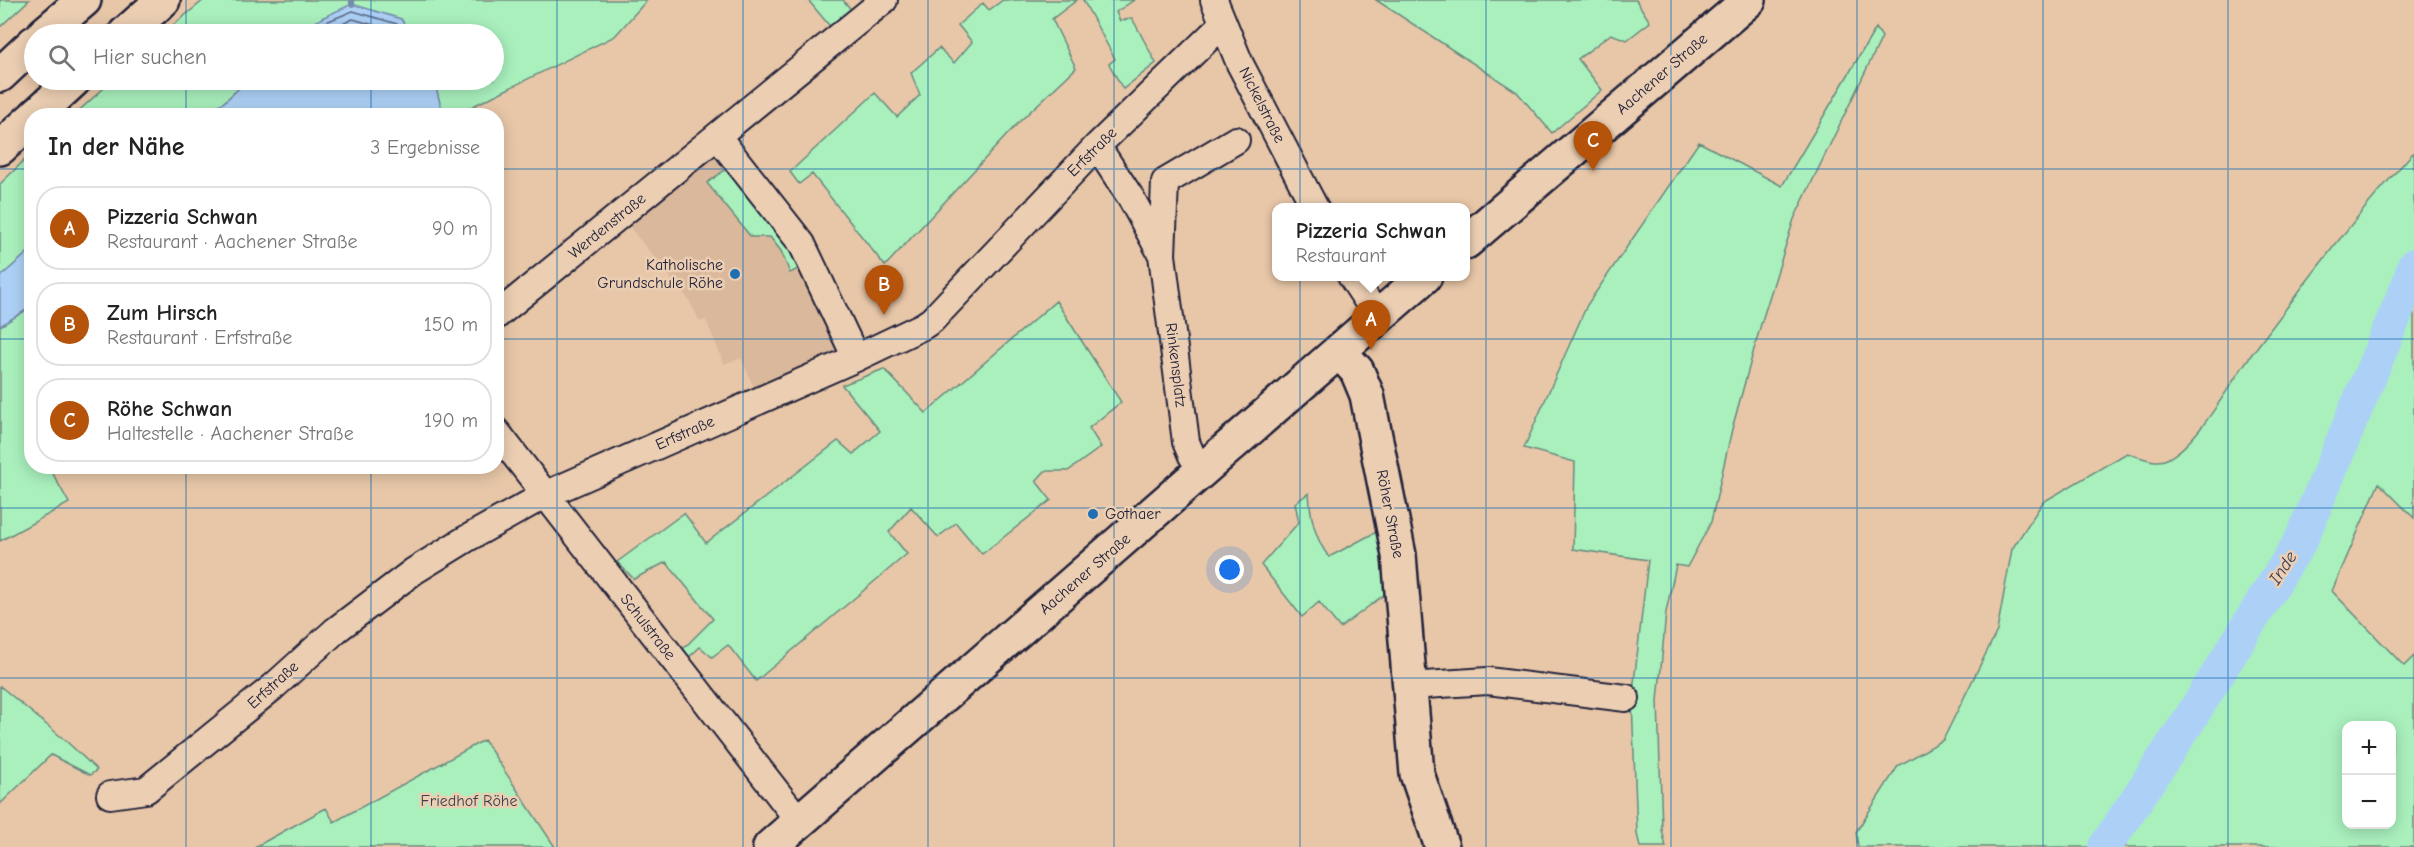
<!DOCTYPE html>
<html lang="de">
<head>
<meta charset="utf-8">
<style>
	:root { --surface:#fff; --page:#f6f6f6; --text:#222; --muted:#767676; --line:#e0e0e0; --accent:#b45309 }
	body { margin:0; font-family:"Comic Neue",sans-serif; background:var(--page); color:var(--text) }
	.controls { position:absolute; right:18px; bottom:18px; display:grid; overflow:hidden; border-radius:12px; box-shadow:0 3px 15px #0003 }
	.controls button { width:54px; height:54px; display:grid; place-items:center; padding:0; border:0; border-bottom:2px solid var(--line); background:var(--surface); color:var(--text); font:30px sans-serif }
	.you { position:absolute; left:1230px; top:570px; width:21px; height:21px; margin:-15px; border:4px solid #fff; border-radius:50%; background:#1a73e8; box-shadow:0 0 0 9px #1a73e833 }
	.badge { display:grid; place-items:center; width:39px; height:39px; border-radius:50%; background:var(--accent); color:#fff; font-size:20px; font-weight:700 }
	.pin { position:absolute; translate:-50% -50px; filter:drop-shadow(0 2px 3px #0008) }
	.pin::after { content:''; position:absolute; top:32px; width:21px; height:18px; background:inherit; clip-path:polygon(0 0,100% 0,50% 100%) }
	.popup { position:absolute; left:1272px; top:203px; width:198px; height:78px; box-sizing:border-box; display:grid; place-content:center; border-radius:12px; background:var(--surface); filter:drop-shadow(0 2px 4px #0005); font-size:20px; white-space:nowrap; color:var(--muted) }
	.popup b { font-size:22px; color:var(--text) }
	.popup::after { content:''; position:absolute; left:50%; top:100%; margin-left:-12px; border:12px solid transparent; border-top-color:var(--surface) }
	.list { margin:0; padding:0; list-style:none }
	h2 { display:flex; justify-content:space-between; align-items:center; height:78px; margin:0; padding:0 24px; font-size:26px }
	h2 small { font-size:20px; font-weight:400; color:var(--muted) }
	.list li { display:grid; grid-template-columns:39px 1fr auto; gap:18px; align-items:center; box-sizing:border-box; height:84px; margin:0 12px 12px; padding:0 12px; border:2px solid var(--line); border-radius:24px }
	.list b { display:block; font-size:22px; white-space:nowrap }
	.list p { margin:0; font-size:20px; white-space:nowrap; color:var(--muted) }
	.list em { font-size:20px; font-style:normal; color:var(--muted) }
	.icon { flex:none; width:33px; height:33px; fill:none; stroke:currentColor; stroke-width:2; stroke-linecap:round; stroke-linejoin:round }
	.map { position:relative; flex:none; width:2414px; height:847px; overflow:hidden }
	.search { position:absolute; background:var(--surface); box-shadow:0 3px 15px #0003; left:24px; top:24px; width:480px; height:66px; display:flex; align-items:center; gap:15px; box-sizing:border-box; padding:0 21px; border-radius:33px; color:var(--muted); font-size:22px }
	.panel { position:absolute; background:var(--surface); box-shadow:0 3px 15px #0003; left:24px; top:108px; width:480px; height:366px; border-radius:24px }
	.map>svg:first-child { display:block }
	.built { fill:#dab89b }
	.green { fill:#a9f0bd; stroke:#66897c; stroke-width:1.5; fill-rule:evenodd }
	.water { fill:#add1f6; stroke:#758bab; stroke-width:1.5 }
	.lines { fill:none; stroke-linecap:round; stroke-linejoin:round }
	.shore { stroke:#5a6886; stroke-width:1.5 }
	.stream { stroke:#758bab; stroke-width:6 }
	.river { stroke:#add1f6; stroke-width:34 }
	.minor-casing { stroke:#22223b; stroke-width:30 }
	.major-casing { stroke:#22223b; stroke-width:38 }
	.highway-casing { stroke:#22223b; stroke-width:38 }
	.minor { stroke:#eccfb3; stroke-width:26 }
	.major { stroke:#eccfb3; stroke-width:33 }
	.highway { stroke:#eccfb3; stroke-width:33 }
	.grid { fill:none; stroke:#1f6fb2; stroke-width:1.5; stroke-opacity:0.55 }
	.poi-dot { fill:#1f6fb2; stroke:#eccfb3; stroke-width:2 }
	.labels { text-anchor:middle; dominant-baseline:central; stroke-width:5; stroke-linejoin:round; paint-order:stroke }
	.street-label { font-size:16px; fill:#22223b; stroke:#eccfb3 }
	.poi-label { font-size:16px; fill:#22223b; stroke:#eccfb3; text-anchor:end }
	.park-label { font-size:16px; fill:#36414e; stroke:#eccfb3 }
	.water-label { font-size:18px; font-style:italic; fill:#373c57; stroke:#eccfb3 }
</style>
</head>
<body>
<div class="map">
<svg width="2414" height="847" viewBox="0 0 2414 847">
	<rect width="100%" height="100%" fill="#e8c7a8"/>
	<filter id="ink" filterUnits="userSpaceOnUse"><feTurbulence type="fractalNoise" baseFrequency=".0167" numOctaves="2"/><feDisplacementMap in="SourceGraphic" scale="12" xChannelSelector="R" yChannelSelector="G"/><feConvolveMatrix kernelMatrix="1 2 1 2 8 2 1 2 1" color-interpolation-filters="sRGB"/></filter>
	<g filter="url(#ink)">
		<!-- built -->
		<path class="built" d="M714,153L792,247L840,354L756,392L741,358L724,364L706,320L700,322L689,300L627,224Z"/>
		<!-- green -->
		<path class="green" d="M0,0H29L0,27Z
			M204,0H647L615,36L455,115H443L434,80H494V34H410L401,19L324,17L296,34H162Z
			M808,0H843L854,13L833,30Z
			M1003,0H1077L1052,19L1076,68L1019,122L885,266L812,174L799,184L790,172L875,93L897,117L920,95L911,73L939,48L954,63L972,42L958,25L983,3L989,10Z
			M1083,0H1134L1116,12L1120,21L1132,18L1156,63L1123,89L1109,64L1115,59Z
			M1376,0H1636L1650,22L1627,40L1611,34L1578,59L1602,90L1552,133L1517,92Z
			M1876,28L1882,37L1794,219L1761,324L1732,429L1711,522L1687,567L1676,565L1666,612L1658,701L1662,830L1666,847H1640L1637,834L1632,700L1648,560L1573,549L1575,462L1524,448L1587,305L1699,142L1782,186Z
			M113,80H248L223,103L196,115L73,116Z
			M2414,152V518L2379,483L2332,591L2404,666L2414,656V847H1858L1856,832L1898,766L1943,740L1997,631L2012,549L2043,502L2127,453C2138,456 2155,465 2167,459C2198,444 2227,387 2249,358C2302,287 2354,217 2414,152ZM2346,726H2392V824H2346Z
			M31,154V250L0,277V184Z
			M729,167L783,232L802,267L790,273L781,251L770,237H751L707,183Z
			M1056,301L1121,402L1089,428L1101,447L1068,471H1045L1036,481L1051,500L982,554L956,523L938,537L911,507L889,532L907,554L756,681L728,645L712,657L700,647L689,657L683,649L713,619L666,562L634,579L617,562L684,513L706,543L838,441L853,454L880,431L842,385L884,369L926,413Z
			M31,307L32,466L49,467L69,503L0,541V326Z
			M1309,493C1310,515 1315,539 1329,557L1378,531L1385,594L1340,628L1319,602L1302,617L1261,565L1299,522L1295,503Z
			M0,686L66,741L97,770L90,775L51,755L0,804Z
			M484,740L555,847H255L326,808L334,822Z"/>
		<!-- water -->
		<path class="water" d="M352,4L401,19L410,34H296L324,17Z
			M248,80H434L443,115H196L223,103Z
			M31,250V307L0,326V277Z"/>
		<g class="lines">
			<!-- shore -->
			<path class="shore" d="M307,34L326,22L353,11L397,24L403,34
				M321,34L353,19L391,30L394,34"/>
			<!-- stream -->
			<path class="stream" d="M352,0V4"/>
			<!-- river -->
			<path class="river" d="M2105,847L2186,725L2301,540L2410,280L2414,265"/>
			<!-- minor casing -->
			<g class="minor-casing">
				<path id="minor" d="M1214,0L1240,64L1315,208
					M718,137L802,244L856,358
					M1097,146L1131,198L1162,255L1186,442L1192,456L1204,471
					M1162,255L1165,182L1236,140
					M1351,276L1378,317
					M496,316L884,0
					M496,431L800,822
					M1409,686L1488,681L1626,698
					M110,795L146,790L273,687L336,630L414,571L466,539L545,495L856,358L923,326L932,320L1097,146L1223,24"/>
			</g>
			<!-- major casing -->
			<g class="major-casing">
				<path id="major" d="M1466,242L1749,0
					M1339,351L1357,371L1367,395L1375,436L1399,555L1417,774L1442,847
					M770,847L1425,276"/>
			</g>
			<!-- highway casing -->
			<g class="highway-casing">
				<path id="highway" d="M44,34L84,0
					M125,34L163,0
					M0,75L34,43
					M35,116L74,80
					M0,148L32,119"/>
			</g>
			<!-- minor -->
			<use href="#minor" class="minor"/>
			<!-- major -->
			<use href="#major" class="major"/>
			<!-- highway -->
			<use href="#highway" class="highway"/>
		</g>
	</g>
	<!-- grid -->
	<path class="grid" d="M186,0V34M371,0V34M557,0V847M743,0V847M928,0V847M1114,0V847M1300,0V847M1486,0V847M1671,0V847M1857,0V847M2043,0V847M2228,0V847M186,80V116M371,80V116M0,169H32M496,169H2414M0,339H32M496,339H2414M186,466V847M371,466V847M0,508H2414M0,678H2414"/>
	<!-- markers -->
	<g class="poi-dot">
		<circle cx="735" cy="274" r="6"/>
		<circle cx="1093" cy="514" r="6"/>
	</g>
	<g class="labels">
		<!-- street labels -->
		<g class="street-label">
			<text transform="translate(1662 74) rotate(-41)">Aachener Straße</text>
			<text transform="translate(1262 105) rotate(63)">Nickelstraße</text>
			<text transform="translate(1092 152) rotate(-45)">Erfstraße</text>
			<text transform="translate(607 226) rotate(-39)">Werdenstraße</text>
			<text transform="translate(1176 365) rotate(83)">Rinkensplatz</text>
			<text transform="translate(685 433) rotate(-24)">Erfstraße</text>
			<text transform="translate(1390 514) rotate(79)">Röher Straße</text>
			<text transform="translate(1085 574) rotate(-41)">Aachener Straße</text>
			<text transform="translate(648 627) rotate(52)">Schulstraße</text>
			<text transform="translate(273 685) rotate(-42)">Erfstraße</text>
		</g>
		<!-- poi labels -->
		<g class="poi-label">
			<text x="723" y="265">Katholische<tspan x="723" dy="18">Grundschule Röhe</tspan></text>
			<text x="1105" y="514" text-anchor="start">Gothaer</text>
		</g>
		<!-- park labels -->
		<g class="park-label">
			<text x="469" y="801">Friedhof Röhe</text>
		</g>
		<!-- water labels -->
		<g class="water-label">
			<text transform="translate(2283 568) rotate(-57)">Inde</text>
		</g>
	</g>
</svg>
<div class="controls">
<button>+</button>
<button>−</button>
</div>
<div class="you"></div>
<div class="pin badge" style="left:1371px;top:350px">A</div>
<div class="popup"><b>Pizzeria Schwan</b>Restaurant</div>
<div class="pin badge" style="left:884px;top:315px">B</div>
<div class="pin badge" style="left:1593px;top:171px">C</div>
<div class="search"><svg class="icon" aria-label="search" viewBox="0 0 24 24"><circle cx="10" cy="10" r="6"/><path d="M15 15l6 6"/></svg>Hier suchen</div>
<section class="panel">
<h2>In der Nähe<small>3 Ergebnisse</small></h2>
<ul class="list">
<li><span class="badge">A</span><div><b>Pizzeria Schwan</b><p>Restaurant · Aachener Straße</p></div><em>90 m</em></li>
<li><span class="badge">B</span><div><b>Zum Hirsch</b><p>Restaurant · Erfstraße</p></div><em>150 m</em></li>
<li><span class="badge">C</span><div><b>Röhe Schwan</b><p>Haltestelle · Aachener Straße</p></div><em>190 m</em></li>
</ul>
</section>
</div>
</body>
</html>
